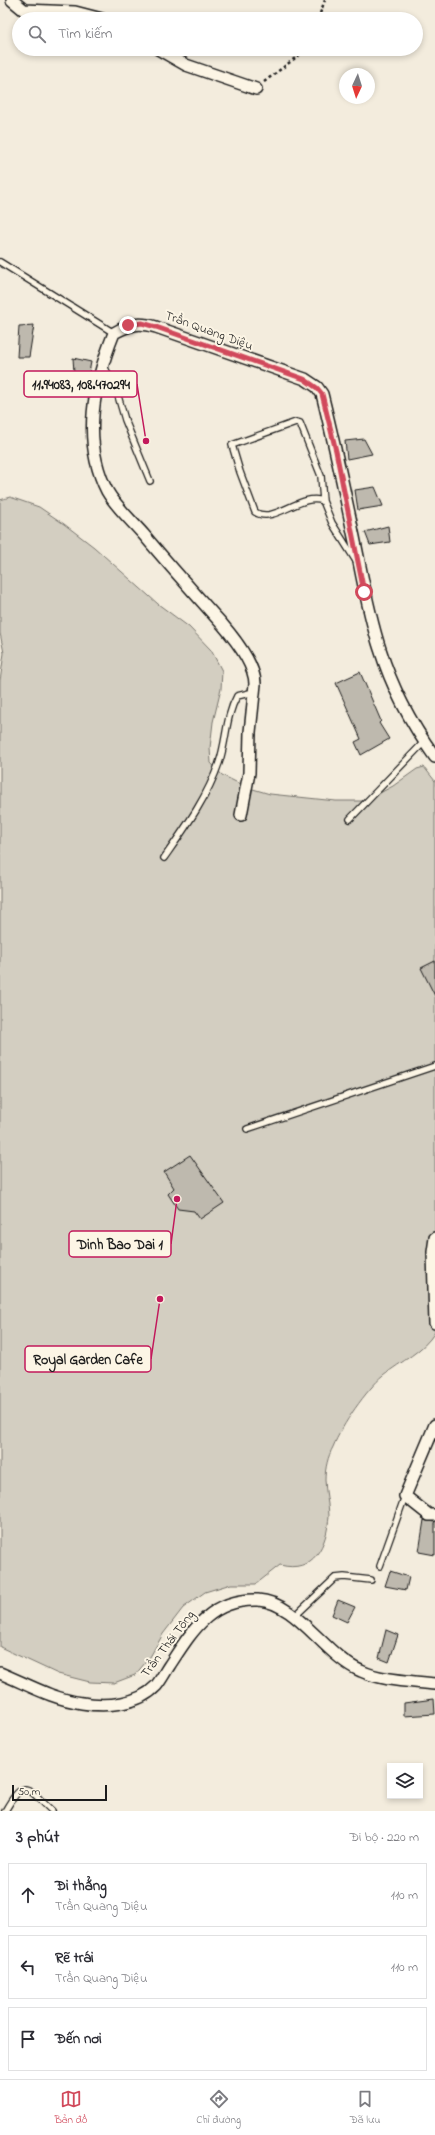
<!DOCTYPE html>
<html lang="vi">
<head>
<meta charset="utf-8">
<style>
	:root { --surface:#fff; --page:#f7f7f7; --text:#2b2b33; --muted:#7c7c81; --line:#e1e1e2; --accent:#d1495b }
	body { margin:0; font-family:"Indie Flower",sans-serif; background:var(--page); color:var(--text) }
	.controls { position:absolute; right:12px; bottom:12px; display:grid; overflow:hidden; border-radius:0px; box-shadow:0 2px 6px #0003 }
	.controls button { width:36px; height:36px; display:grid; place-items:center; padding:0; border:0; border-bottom:1px solid var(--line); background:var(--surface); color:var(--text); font:20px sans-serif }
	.compass { position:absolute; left:339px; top:68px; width:36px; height:36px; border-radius:50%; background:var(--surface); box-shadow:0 2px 6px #0003; rotate:184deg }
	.scale { position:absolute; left:12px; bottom:10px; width:95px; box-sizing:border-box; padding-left:4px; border:2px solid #1c1c1c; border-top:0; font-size:11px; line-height:14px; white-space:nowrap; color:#1c1c1c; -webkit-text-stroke:3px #fcf5e5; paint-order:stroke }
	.stop { position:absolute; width:12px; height:12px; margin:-9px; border:3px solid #d1495b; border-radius:50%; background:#fff }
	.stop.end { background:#d1495b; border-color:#fff; box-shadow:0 1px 4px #0008 }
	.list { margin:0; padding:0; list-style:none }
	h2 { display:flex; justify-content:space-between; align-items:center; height:52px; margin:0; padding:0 16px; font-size:17px }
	h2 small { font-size:13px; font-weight:400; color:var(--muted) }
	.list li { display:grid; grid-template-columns:26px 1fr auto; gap:12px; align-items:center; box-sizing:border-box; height:64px; margin:0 8px 8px; padding:0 8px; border:1px solid var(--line); border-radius:0px }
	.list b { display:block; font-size:15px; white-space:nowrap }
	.list p { margin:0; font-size:13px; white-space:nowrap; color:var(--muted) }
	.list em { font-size:13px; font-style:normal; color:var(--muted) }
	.icon { flex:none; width:22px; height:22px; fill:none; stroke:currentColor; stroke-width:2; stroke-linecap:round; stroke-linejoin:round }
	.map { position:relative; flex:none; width:435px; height:1811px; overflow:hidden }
	.search { position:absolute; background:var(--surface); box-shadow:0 2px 6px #0003; left:12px; right:12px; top:12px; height:44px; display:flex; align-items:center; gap:10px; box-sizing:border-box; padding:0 14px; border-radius:22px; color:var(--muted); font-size:15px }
	.sheet { height:268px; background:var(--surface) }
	nav { display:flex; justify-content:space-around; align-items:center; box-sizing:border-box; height:56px; border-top:1px solid var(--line); background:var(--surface); font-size:11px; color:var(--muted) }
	nav a { display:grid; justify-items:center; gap:2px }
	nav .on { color:var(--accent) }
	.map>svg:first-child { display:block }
	.green { fill:#d3cec1; stroke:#78756e }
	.building { fill:#beb9ae; stroke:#1c1c1c }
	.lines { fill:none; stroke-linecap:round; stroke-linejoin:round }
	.service-casing { stroke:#1c1c1c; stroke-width:8 }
	.minor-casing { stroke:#1c1c1c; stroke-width:14 }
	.path { stroke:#1c1c1c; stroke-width:2.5; stroke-dasharray:3 3; stroke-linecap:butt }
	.service { stroke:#fcf5e5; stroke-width:5.5 }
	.minor { stroke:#fcf5e5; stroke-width:11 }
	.route { stroke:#d1495b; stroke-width:5 }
	.labels { text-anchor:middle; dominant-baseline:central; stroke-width:4; stroke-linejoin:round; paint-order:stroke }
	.street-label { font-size:13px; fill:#1c1c1c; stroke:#fcf5e5 }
	.leader { fill:none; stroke:#c2185b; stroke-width:1.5 }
	.callout-dot { fill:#c2185b; stroke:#fcf5e5; stroke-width:1.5 }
	.callout { fill:#fcf5e5; stroke:#c2185b; stroke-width:1.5 }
	.callout-label { font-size:14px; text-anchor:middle; font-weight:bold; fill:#1c1c1c }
</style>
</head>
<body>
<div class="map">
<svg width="435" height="1811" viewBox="0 0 435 1811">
	<rect width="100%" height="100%" fill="#f3ecdd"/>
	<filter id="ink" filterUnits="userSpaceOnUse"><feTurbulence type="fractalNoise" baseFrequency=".025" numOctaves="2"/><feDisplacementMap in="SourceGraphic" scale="8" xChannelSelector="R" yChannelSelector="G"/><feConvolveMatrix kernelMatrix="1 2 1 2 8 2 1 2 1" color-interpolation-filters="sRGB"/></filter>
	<g filter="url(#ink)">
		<!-- green -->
		<path class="green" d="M10,497L39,507L64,524L94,547L158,604L189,627L211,650L222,671L221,689L213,722L210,748L211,763L222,775L246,787L270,794L336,801H365L393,786L417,769L424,767L435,781V1332C423,1352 401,1361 384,1375C366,1390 342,1425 333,1447C328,1456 325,1469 325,1479C325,1491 329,1504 329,1516C327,1545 314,1574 280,1565L256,1584H231L205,1592L183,1608L163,1634L150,1657L135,1675L114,1683L90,1682L58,1674L0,1647V681L4,653L0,633V500Z"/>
		<!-- building -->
		<path class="building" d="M34,325L29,357H17L19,326Z
			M73,358L91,362L87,383L69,381L74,372Z
			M364,439L372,454L347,459L345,441Z
			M375,487L383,506L358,510L355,490Z
			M388,526L390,542L370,545L365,532Z
			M360,672L381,721L379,723L389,739L361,755L355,742L361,739L336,683Z
			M435,961V996L421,968Z
			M190,1155L224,1203L200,1219L194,1211L178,1209L168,1194L174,1188L164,1172Z
			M424,1520L435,1522V1555L419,1552Z
			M390,1571L409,1577L406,1590L385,1586Z
			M338,1600L355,1607L347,1622L332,1615Z
			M386,1630L398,1635L389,1662L379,1658Z
			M434,1699L435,1714L404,1716V1703Z"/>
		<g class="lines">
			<!-- service casing -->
			<g class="service-casing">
				<path id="service" d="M0,262L114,333
					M104,366L116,389L125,420L150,481
					M323,501L321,476L300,423L296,422L232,445L240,472L255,512C274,525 301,492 323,501L332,523L356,561
					M350,819L424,742
					M164,858C185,828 207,798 219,763C227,740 225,718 237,696L254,692
					M247,1129L435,1066
					M380,1566L405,1496
					M294,1617L335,1578L344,1577L371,1580
					M5,1811C25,1776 27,1788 52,1811"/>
			</g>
			<!-- minor casing -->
			<g class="minor-casing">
				<path id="minor" d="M12,0L24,10L75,12L102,19
					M158,49L186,65L256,89
					M241,815L249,773L250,732L255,684C255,665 234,638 222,624C196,595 169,565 144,535C132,521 116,507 107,491C81,440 94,383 114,333C130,324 139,322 156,327L305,379L317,387L322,394C334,442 344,489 354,537C362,575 368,613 380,649C392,688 412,725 435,757
					M435,1238L433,1252L435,1323
					M435,1425L405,1496L429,1515H435
					M0,1673C27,1684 52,1699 82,1703C106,1707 138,1705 156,1686C161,1680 165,1672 169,1666C192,1631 211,1598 258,1600C297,1602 325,1656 361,1671C383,1681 411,1681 435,1684"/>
			</g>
			<!-- path -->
			<path class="path" d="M318,19L325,0
				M264,82L307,49"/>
			<!-- service -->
			<use href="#service" class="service"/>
			<!-- minor -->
			<use href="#minor" class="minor"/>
		</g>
	</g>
	<g class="lines" filter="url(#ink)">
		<!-- route -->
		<path class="route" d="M128,325L142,323L156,327L304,379L317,388L322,394L336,451L364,592"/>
	</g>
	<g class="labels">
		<!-- street labels -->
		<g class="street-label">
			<text transform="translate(209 331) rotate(20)">Trần Quang Diệu</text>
			<text transform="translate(168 1644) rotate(-53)">Trần Thái Tông</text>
		</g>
	</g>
	<!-- callouts -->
	<path class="leader" d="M146 441L137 384M177 1199L171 1244M160 1299L151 1359"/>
	<g class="callout-dot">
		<circle cx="146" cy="441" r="4"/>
		<circle cx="177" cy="1199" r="4"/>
		<circle cx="160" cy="1299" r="4"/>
	</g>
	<g class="callout">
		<rect x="24" y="371" width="113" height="26" rx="4"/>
		<rect x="69" y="1231" width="102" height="26" rx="4"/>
		<rect x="25" y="1346" width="126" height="26" rx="4"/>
	</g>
	<g class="callout-label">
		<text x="81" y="389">11.94083, 108.470294</text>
		<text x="120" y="1249">Dinh Bao Dai 1</text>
		<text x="88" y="1364">Royal Garden Cafe</text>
	</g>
</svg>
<div class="controls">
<button><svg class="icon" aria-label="layers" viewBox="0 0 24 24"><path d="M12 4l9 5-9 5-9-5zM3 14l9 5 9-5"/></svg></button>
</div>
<svg class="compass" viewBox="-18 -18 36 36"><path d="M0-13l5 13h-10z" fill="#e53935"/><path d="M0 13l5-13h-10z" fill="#7c7c81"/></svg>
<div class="scale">50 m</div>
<div class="stop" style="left:364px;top:592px"></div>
<div class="stop end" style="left:128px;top:325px"></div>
<div class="search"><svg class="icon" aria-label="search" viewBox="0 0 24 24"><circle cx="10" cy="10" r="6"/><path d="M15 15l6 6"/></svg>Tìm kiếm</div>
</div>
<section class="sheet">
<h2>3 phút<small>Đi bộ · 220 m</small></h2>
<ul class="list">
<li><svg class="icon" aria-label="ahead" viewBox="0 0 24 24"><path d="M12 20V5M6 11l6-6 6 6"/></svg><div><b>Đi thẳng</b><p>Trần Quang Diệu</p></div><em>110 m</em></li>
<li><svg class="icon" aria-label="left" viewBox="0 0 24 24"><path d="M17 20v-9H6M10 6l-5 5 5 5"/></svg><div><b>Rẽ trái</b><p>Trần Quang Diệu</p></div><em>110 m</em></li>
<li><svg class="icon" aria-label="arrive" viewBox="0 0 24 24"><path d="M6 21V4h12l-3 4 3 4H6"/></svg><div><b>Đến nơi</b></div></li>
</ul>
</section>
<nav>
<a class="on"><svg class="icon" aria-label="map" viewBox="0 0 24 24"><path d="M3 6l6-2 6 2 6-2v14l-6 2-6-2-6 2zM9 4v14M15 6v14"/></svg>Bản đồ</a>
<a><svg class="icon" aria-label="directions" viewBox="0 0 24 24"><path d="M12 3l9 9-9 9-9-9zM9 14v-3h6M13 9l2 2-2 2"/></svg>Chỉ đường</a>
<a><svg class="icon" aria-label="saved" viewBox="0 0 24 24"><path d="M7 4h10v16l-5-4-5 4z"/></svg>Đã lưu</a>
</nav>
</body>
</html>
